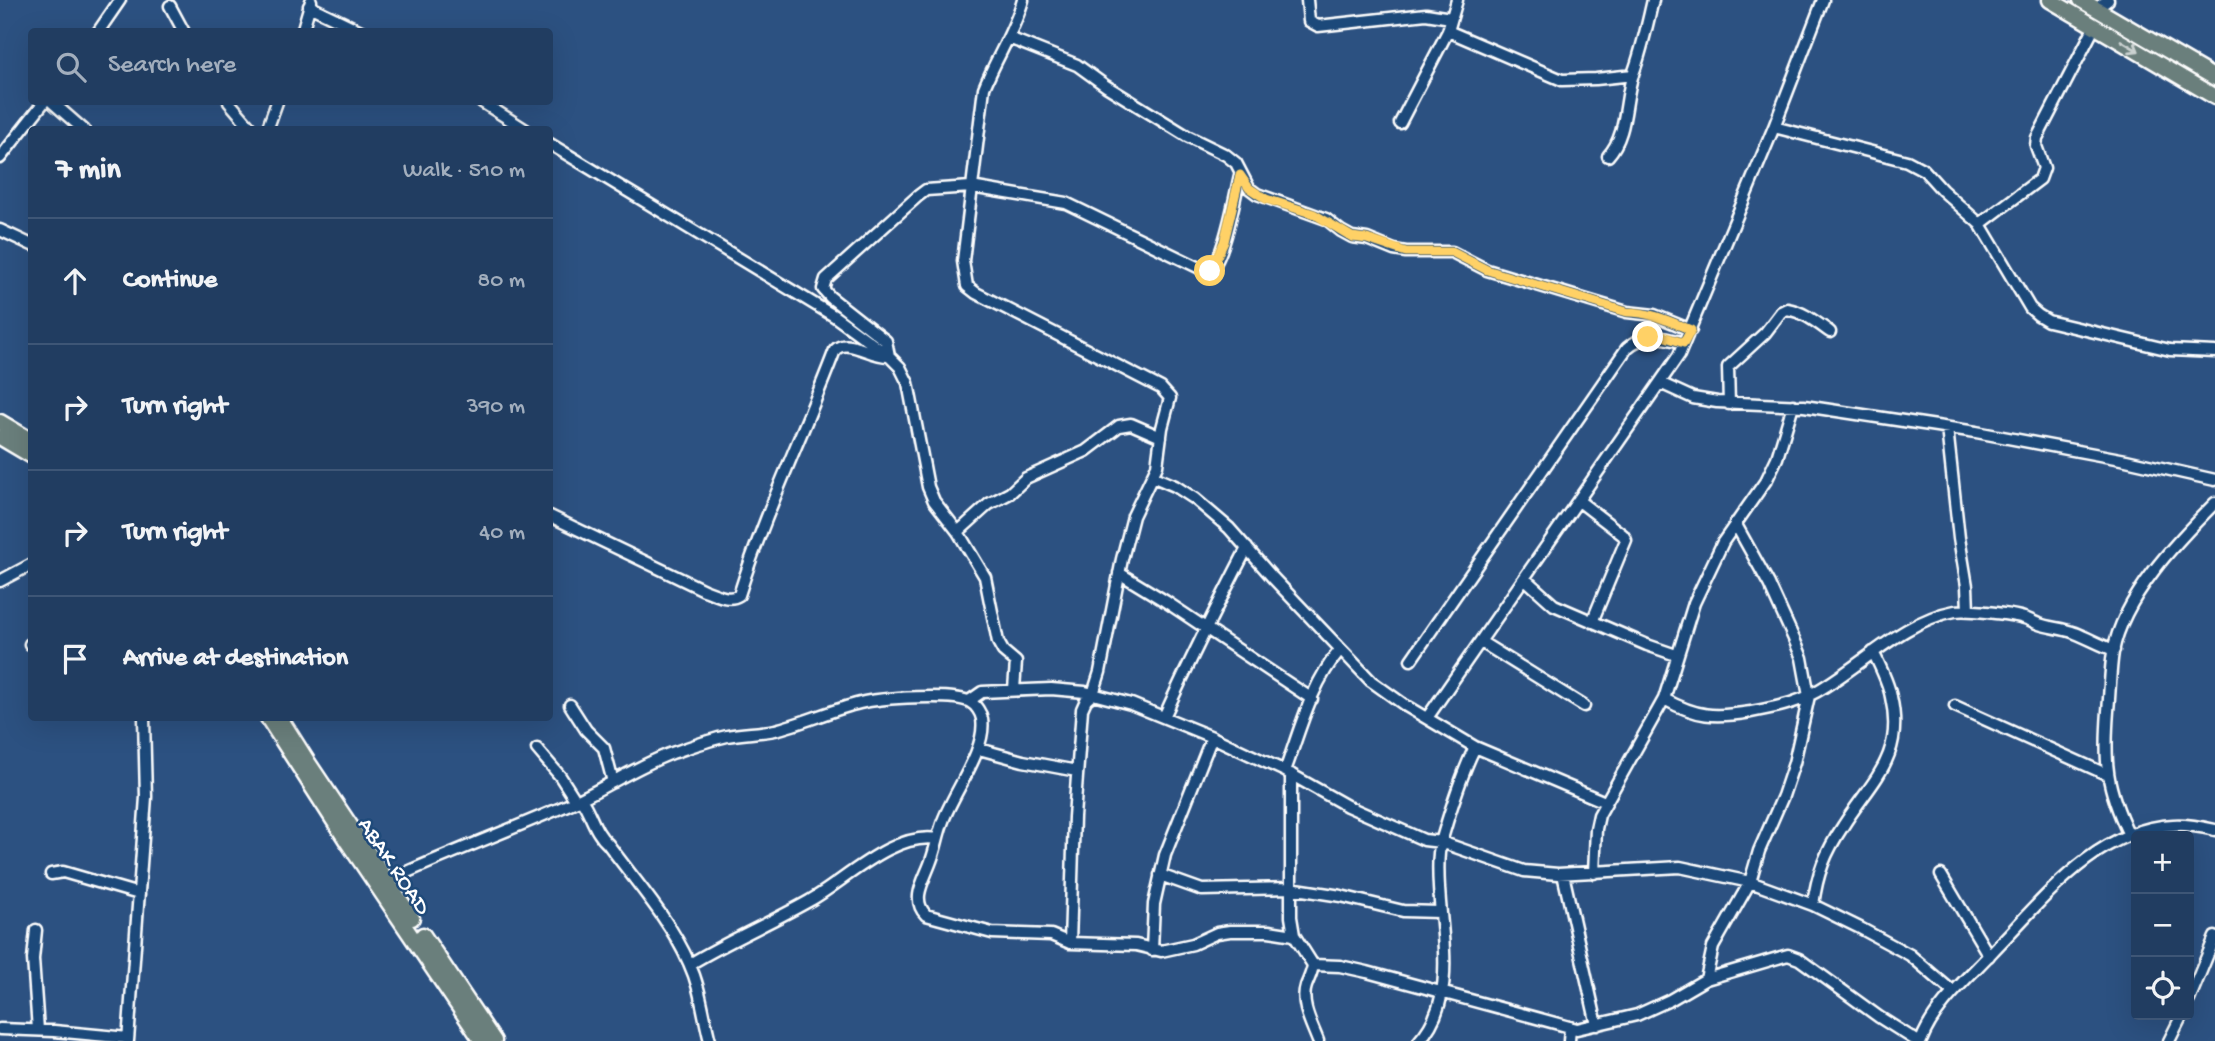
<!DOCTYPE html>
<html lang="en">
<head>
<meta charset="utf-8">
<style>
	:root { --surface:#213d61; --page:#2d486a; --text:#f1f3f6; --muted:#a2aebd; --line:#3e5676 }
	body { margin:0; font-family:"Gochi Hand",sans-serif; background:var(--page); color:var(--text) }
	.controls { position:absolute; right:21px; bottom:21px; display:grid; overflow:hidden; border-radius:7px; box-shadow:0 7px 28px #0002 }
	.controls button { width:63px; height:63px; display:grid; place-items:center; padding:0; border:0; border-bottom:2px solid var(--line); background:var(--surface); color:var(--text); font:35px sans-serif }
	.stop { position:absolute; width:21px; height:21px; margin:-16px; border:5px solid #ffd166; border-radius:50%; background:#fff }
	.stop.end { background:#ffd166; border-color:#fff; box-shadow:0 2px 7px #0008 }
	.list { margin:0; padding:0; list-style:none }
	h2 { display:flex; justify-content:space-between; align-items:center; height:91px; margin:0; padding:0 28px; font-size:30px }
	h2 small { font-size:23px; font-weight:400; color:var(--muted) }
	.list li { display:grid; grid-template-columns:46px 1fr auto; gap:21px; align-items:center; box-sizing:border-box; height:126px; padding:0 28px; border-top:2px solid var(--line) }
	.list b { display:block; font-size:26px; white-space:nowrap }
	.list em { font-size:23px; font-style:normal; color:var(--muted) }
	.icon { flex:none; width:38px; height:38px; fill:none; stroke:currentColor; stroke-width:2; stroke-linecap:round; stroke-linejoin:round }
	.map { position:relative; flex:none; width:2215px; height:1041px; overflow:hidden }
	.search { position:absolute; background:var(--surface); box-shadow:0 7px 28px #0002; left:28px; top:28px; width:525px; height:77px; display:flex; align-items:center; gap:18px; box-sizing:border-box; padding:0 24px; border-radius:7px; color:var(--muted); font-size:26px }
	.panel { position:absolute; background:var(--surface); box-shadow:0 7px 28px #0002; left:28px; top:126px; width:525px; height:595px; border-radius:7px }
	.map>svg:first-child { display:block }
	.lines { fill:none; stroke-linecap:round; stroke-linejoin:round }
	.minor-casing { stroke:#fff; stroke-width:15 }
	.highway-casing { stroke:#fff; stroke-width:19 }
	.minor { stroke:#1f4a7a; stroke-width:10 }
	.highway { stroke:#6b7f7c; stroke-width:14 }
	.oneway { stroke:#cbd2d1 }
	.route { stroke:#ffd166; stroke-width:9 }
	.labels { text-anchor:middle; dominant-baseline:central; stroke-width:5; stroke-linejoin:round; paint-order:stroke }
	.street-label { font-size:23px; fill:#fff; stroke:#1f4a7a }
</style>
</head>
<body>
<div class="map">
<svg width="2215" height="1041" viewBox="0 0 2215 1041">
	<rect width="100%" height="100%" fill="#2c5181"/>
	<filter id="ink" filterUnits="userSpaceOnUse"><feTurbulence type="fractalNoise" baseFrequency=".0143" numOctaves="2"/><feDisplacementMap in="SourceGraphic" scale="14" xChannelSelector="R" yChannelSelector="G"/><feConvolveMatrix kernelMatrix="1 2 1 2 8 2 1 2 1" color-interpolation-filters="sRGB"/></filter>
	<g filter="url(#ink)">
		<g class="lines">
			<!-- minor casing -->
			<g class="minor-casing">
				<path id="minor" d="M1023,0C1014,32 996,58 984,88L963,261L967,286L976,293L1161,388L1170,398L1162,428L1157,466L1133,516L1122,559L1100,672L1093,694L1086,700L1082,709L1074,817L1070,943
					M1307,0L1309,21L1318,26L1426,14L1451,18
					M170,6L184,32
					M309,6L363,32
					M2096,9L2108,0
					M1448,31L1562,80L1596,79L1633,75
					M98,32L120,0
					M302,32L311,1
					M1009,38L1077,65L1106,86L1187,136L1226,155L1236,163L1249,188L1257,194L1326,219L1341,231L1352,237L1367,239L1394,250L1406,252H1452L1487,270L1627,312L1654,315L1691,330
					M52,102L84,130
					M229,102L253,130
					M482,102L526,130
					M1400,123L1448,31L1457,0
					M1774,127L1907,161L1924,170L1942,190L1980,224L2030,308L2038,315L2048,321L2170,350L2215,352
					M267,130L277,102
					M550,144L834,316L889,356L900,367L908,383L928,487L934,501L958,532L985,577L998,642L1003,651L1016,662L1014,689
					M1608,156C1628,134 1624,100 1633,74C1642,50 1647,25 1653,0
					M0,158L44,102
					M1980,224L2040,179L2044,168L2036,146L2037,138L2095,26
					M0,230L32,245
					M1660,383L1693,398L1717,402L1804,406L1976,432L2126,460L2215,480
					M1729,404L1728,367L1765,333L1781,312L1787,309C1804,312 1816,322 1830,332
					M1947,428L1959,538L1967,586L1968,610
					M1154,477L1175,486L1195,499L1229,528L1273,578L1371,681L1406,706L1475,747C1463,771 1455,796 1447,822C1444,833 1440,843 1439,853C1433,913 1465,991 1419,1041
					M1579,501L1623,535L1626,540L1592,622
					M550,516L704,590C716,594 728,602 739,595C765,512 804,432 835,350C848,337 870,357 889,356L886,341L830,297L823,289L826,279L918,196L926,190L971,187L1066,203L1208,272C1224,263 1235,195 1240,175
					M958,532L989,504L1010,493L1026,478L1086,451L1119,426L1131,424L1161,437
					M1119,573L1165,601L1312,699
					M1524,578L1554,605L1647,645L1676,655
					M0,581L32,564
					M1481,642L1584,706
					M30,644L32,643
					M1411,660L1627,348C1645,332 1663,337 1684,343
					M1664,699C1697,717 1714,718 1751,712C1772,708 1794,704 1812,694C1859,669 1901,621 1955,611C1966,609 2012,614 2024,618C2029,619 2033,622 2039,624C2050,628 2063,628 2075,633C2088,638 2100,645 2114,650
					M969,701L982,692L1051,689L1085,692L1131,704L1212,737L1285,771L1347,806L1424,840L1441,842L1524,871L1558,874L1680,867L1750,882L1813,905L1860,928L1910,955L1953,992
					M570,705L586,730L604,748L613,782
					M1955,706L2108,775
					M1164,717C1190,660 1218,604 1247,548
					M1427,718L1679,355L1774,127L1823,0
					M1475,747L1605,802
					M537,749L560,776L576,801
					M979,749L1023,761L1077,771
					M1285,771C1300,730 1311,684 1340,650
					M1291,774V917L1294,935L1313,965C1312,973 1309,978 1306,986C1300,1004 1312,1025 1318,1041
					M581,799C591,813 594,832 608,844C636,882 670,920 689,963C701,989 703,1015 710,1041
					M2129,835C2106,787 2104,763 2108,711C2110,691 2110,671 2113,652C2123,597 2177,541 2215,503
					M1594,873L1596,829L1599,815L1664,699L1694,603L1723,542L1767,479L1777,458L1793,405
					M51,874L63,872L139,894
					M1563,874L1597,1025
					M1160,875L1202,890L1290,888L1341,896L1403,911L1439,912
					M1941,875L1989,956
					M387,881C448,853 511,830 572,803C606,787 637,766 672,753C690,747 709,740 727,736C743,733 759,733 775,730C804,723 831,710 860,703C880,698 954,693 970,702C976,705 981,713 982,719C987,749 954,791 943,821C938,834 936,848 931,861C925,879 910,899 926,915L992,933L1051,935L1070,943L1136,945L1161,951L1193,944L1217,933L1230,931H1269L1294,935
					M1813,905C1817,874 1825,853 1843,826C1872,780 1905,757 1891,697C1888,681 1880,666 1873,652
					M36,930L33,959L38,1030
					M1152,950L1154,904L1165,855L1212,737
					M690,964C728,941 770,923 809,901C845,881 892,832 937,839
					M1313,965L1340,966L1367,972L1577,1029L1637,1015L1670,1000L1706,979L1788,955L1799,959L1879,1017L1917,1041
					M1706,979L1713,947L1750,882L1759,851L1783,796L1794,763L1809,696L1802,658L1794,639L1769,584L1735,523
					M2189,1000L2215,937
					M0,1029L54,1031L128,1038
					M128,1041L146,797L144,718
					M1569,1041L1570,1027
					M1921,1041C1935,1005 1968,978 1994,950C2043,900 2096,829 2173,825C2187,824 2201,827 2215,830
					M2169,1041L2182,1015"/>
			</g>
			<!-- highway casing -->
			<g class="highway-casing">
				<path id="highway" d="M2050,0L2215,97
					M2081,0L2215,78
					M0,422L32,441
					M0,437L32,456
					M268,718L347,841L482,1041
					M280,718L309,764L412,918
					M423,935L494,1041"/>
			</g>
			<!-- minor -->
			<use href="#minor" class="minor"/>
			<!-- highway -->
			<use href="#highway" class="highway"/>
		</g>
		<!-- one-way arrows -->
		<defs><path id="oneway-shaft" d="M-6 0H5M1.5-3L5.5 0L1.5 3" fill="none" stroke-width="1.6" stroke-linecap="round" stroke-linejoin="round" transform="scale(1.75)"/></defs>
		<use class="oneway" href="#oneway-shaft" transform="translate(2130 46) rotate(31)"/>
	</g>
	<g class="lines" filter="url(#ink)">
		<!-- route -->
		<path class="route" d="M1210,271L1224,242L1240,175L1249,188L1266,199L1314,214L1352,237L1367,239L1406,252H1452L1487,270L1627,312C1650,312 1669,321 1691,330L1684,343L1663,336L1648,337"/>
	</g>
	<g class="labels">
		<!-- street labels -->
		<g class="street-label">
			<text transform="translate(393 867) rotate(56)">ABAK ROAD</text>
		</g>
	</g>
</svg>
<div class="controls">
<button>+</button>
<button>−</button>
<button><svg class="icon" aria-label="locate" viewBox="0 0 24 24"><circle cx="12" cy="12" r="6"/><path d="M12 2v4M12 18v4M2 12h4M18 12h4"/></svg></button>
</div>
<div class="stop" style="left:1210px;top:271px"></div>
<div class="stop end" style="left:1648px;top:337px"></div>
<div class="search"><svg class="icon" aria-label="search" viewBox="0 0 24 24"><circle cx="10" cy="10" r="6"/><path d="M15 15l6 6"/></svg>Search here</div>
<section class="panel">
<h2>7 min<small>Walk · 510 m</small></h2>
<ul class="list">
<li><svg class="icon" aria-label="ahead" viewBox="0 0 24 24"><path d="M12 20V5M6 11l6-6 6 6"/></svg><div><b>Continue</b></div><em>80 m</em></li>
<li><svg class="icon" aria-label="right" viewBox="0 0 24 24"><path d="M7 20v-9h11M14 6l5 5-5 5"/></svg><div><b>Turn right</b></div><em>390 m</em></li>
<li><svg class="icon" aria-label="right" viewBox="0 0 24 24"><path d="M7 20v-9h11M14 6l5 5-5 5"/></svg><div><b>Turn right</b></div><em>40 m</em></li>
<li><svg class="icon" aria-label="arrive" viewBox="0 0 24 24"><path d="M6 21V4h12l-3 4 3 4H6"/></svg><div><b>Arrive at destination</b></div></li>
</ul>
</section>
</div>
</body>
</html>
